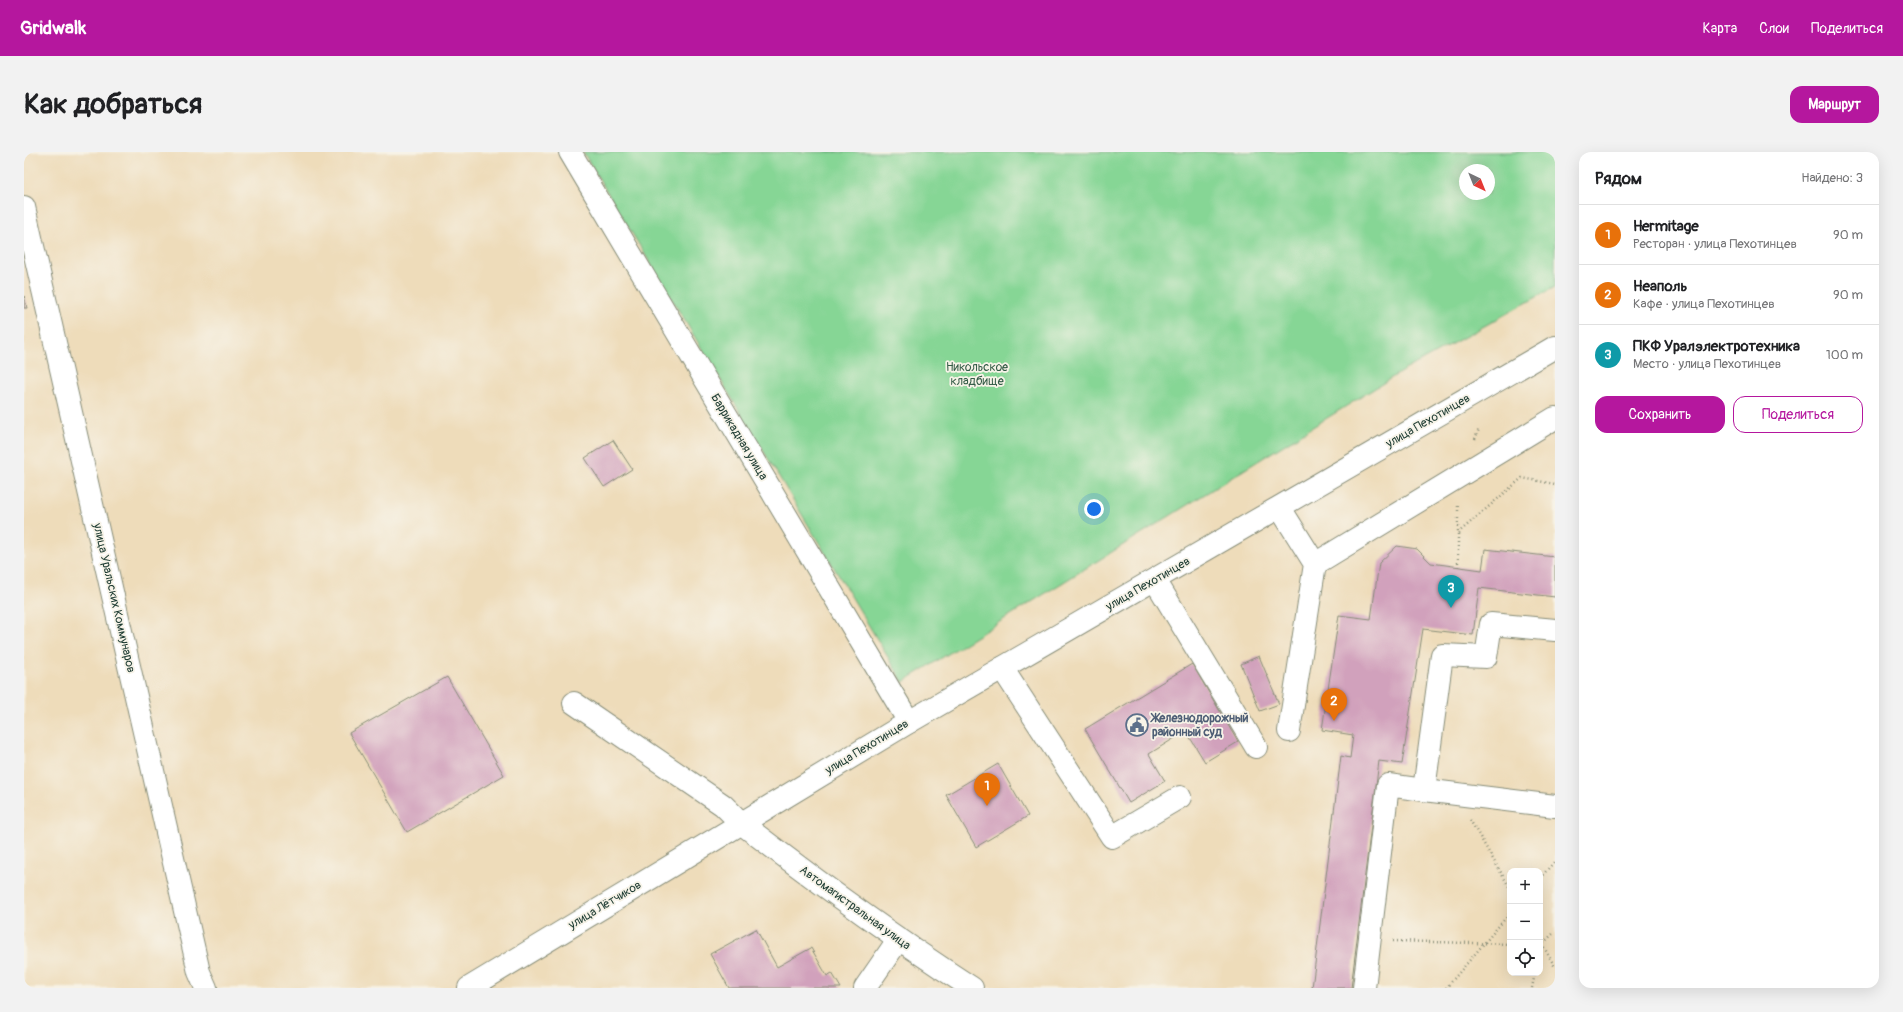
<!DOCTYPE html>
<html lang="ru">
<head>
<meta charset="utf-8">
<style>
	:root { --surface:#fff; --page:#f2f2f2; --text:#202124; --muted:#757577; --line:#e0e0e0; --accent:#b5179e }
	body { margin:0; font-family:Pangolin,sans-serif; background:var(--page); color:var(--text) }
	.controls { position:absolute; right:12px; bottom:12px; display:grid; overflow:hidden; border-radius:8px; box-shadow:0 4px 16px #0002 }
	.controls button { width:36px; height:36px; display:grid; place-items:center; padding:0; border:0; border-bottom:1px solid var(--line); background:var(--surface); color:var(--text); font:20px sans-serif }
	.compass { position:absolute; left:1435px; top:12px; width:36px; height:36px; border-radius:50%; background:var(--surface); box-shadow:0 4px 16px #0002; rotate:137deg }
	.you { position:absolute; left:1070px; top:357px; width:14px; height:14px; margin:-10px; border:3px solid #fff; border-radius:50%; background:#1a73e8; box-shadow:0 0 0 6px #1a73e833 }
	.badge { display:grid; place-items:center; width:26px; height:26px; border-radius:50%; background:var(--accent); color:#fff; font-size:13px; font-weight:700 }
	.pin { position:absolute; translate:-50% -33px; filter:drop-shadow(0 1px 2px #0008) }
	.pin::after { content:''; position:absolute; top:21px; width:14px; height:12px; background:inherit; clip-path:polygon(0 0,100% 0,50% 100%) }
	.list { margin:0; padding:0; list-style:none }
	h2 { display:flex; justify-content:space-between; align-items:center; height:52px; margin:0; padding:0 16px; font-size:17px }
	h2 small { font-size:13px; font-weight:400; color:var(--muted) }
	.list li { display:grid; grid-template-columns:26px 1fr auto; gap:12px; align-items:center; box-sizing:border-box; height:60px; padding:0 16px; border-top:1px solid var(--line) }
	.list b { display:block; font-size:15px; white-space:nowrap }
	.list p { margin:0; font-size:13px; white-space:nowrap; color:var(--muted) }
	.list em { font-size:13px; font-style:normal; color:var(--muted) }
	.actions { display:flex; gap:8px; padding:12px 16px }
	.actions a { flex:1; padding:9px 0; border:1px solid var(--accent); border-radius:12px; text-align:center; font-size:14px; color:var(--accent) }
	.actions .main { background:var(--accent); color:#fff }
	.icon { flex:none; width:22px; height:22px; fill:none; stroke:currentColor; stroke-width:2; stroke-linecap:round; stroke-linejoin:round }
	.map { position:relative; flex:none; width:1531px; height:836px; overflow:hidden; border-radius:12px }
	header { display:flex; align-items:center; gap:24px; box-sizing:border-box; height:56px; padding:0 20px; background:var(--accent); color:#fff }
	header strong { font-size:19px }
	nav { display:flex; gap:22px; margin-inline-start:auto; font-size:14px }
	.intro { display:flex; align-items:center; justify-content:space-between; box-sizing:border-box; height:96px; padding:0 24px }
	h1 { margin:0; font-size:28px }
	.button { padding:10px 18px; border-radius:12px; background:var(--accent); color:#fff; font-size:14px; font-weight:700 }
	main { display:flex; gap:24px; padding:0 24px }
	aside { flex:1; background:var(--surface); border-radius:12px; box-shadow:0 4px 16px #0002 }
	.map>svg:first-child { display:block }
	.green { fill:#86d695; stroke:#528a64; fill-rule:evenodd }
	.building { fill:#d1a1bc }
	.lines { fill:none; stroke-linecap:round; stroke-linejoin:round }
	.minor-casing { stroke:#868c77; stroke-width:24 }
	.major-casing { stroke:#868c77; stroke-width:24 }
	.path { stroke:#868c77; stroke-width:2.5; stroke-dasharray:1 3; stroke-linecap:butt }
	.minor { stroke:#fff; stroke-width:22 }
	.major { stroke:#fff; stroke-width:22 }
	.labels { text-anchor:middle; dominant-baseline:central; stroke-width:3.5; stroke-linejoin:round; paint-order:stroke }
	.park-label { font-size:12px; fill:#345c47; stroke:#f7f3e8 }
	.street-label { font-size:12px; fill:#1f3d34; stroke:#f7f3e8 }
	.service-label { font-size:12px; font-weight:bold; fill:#4e5e75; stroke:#f7f3e8; text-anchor:start }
</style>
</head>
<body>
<header>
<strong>Gridwalk</strong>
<nav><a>Карта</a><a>Слои</a><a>Поделиться</a></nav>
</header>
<div class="intro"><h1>Как добраться</h1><a class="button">Маршрут</a></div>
<main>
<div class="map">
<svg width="1531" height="836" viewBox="0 0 1531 836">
	<rect width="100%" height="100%" fill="#f7f3e8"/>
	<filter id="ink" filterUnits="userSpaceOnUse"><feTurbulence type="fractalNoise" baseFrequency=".025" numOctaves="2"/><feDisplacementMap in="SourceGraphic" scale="8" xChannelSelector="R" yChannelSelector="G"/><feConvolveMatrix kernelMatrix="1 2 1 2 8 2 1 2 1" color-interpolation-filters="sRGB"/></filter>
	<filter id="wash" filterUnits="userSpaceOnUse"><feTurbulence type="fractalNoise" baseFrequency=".012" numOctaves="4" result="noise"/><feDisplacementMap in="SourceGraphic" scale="16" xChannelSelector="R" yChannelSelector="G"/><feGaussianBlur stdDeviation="0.9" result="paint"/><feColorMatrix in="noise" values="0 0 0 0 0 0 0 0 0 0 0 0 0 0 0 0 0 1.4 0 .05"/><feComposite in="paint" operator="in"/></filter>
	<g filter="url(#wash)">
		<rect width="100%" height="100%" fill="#eedcba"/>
		<!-- green -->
		<path class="green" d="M559,0H1531V135L1377,220L879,530ZM1441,18H1465V42H1441Z"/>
		<g id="blocks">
			<!-- building -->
			<path class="building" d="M0,144L3,156H0Z
				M589,288L608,317L580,335L561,306Z
				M1373,394L1393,397L1407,411L1458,418L1461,397L1531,405V445L1455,436L1449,483L1399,477L1378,612L1355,609L1327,836H1288L1317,604L1326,606L1329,583L1298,578L1315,463L1347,467L1355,411Z
				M1235,504L1255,552L1236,559L1217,512Z
				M1168,512L1214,590L1181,610L1162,579L1125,602L1141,629L1105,651L1061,577Z
				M423,525L480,623L383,680L325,581Z
				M974,612L1004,664L952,695L922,643Z
				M732,777L753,815L787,796L803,824L808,821L817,836H705L686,802Z"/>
		</g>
	</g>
	<g filter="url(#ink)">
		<use href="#blocks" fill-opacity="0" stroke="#868c77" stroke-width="1"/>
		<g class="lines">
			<!-- minor casing -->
			<g class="minor-casing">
				<path id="minor" d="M546,0L885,570
					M0,55L175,820L182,836
					M1256,356L1291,412L1531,266
					M1131,428L1232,595
					M978,516L1088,685L1156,645
					M550,551L699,653L717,671
					M1265,579L1291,412
					M1400,638L1531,654
					M841,836L874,788
					M1340,836L1364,633L1400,638L1418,503L1462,505L1467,472L1531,478"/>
			</g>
			<!-- major casing -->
			<g class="major-casing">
				<path id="major" d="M717,671C792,729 868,784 948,836
					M445,836L885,570L1531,195"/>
			</g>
			<!-- path -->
			<path class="path" d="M1451,287L1455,277
				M1434,381L1498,326L1531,332
				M1434,415V353
				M1446,668L1486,736
				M1516,726L1531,709
				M1516,788L1531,815
				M1369,789L1486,792
				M1516,802L1518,792L1531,780
				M1422,836L1486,761
				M1508,836L1511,821"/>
			<!-- minor -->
			<use href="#minor" class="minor"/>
			<!-- major -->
			<use href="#major" class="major"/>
		</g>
	</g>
	<!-- icons -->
	<defs>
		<g id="civic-ring" transform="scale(1.15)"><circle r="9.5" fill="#f7f3e8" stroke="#5c6f8a" stroke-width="1.5"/><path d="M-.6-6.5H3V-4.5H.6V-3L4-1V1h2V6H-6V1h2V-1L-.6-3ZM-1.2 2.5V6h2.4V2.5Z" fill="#5c6f8a"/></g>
	</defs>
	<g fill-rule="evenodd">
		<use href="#civic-ring" x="1113" y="573"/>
	</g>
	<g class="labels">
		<!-- park labels -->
		<g class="park-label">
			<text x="953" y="215">Никольское<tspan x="953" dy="14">кладбище</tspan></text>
		</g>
		<!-- street labels -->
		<g class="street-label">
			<text transform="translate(1404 269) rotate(-30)">улица Пехотинцев</text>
			<text transform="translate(715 285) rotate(59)">Баррикадная улица</text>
			<text transform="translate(1124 432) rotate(-30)">улица Пехотинцев</text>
			<text transform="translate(90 446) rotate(77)">улица Уральских Коммунаров</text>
			<text transform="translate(843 595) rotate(-31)">улица Пехотинцев</text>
			<text transform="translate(581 753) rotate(-31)">улица Лётчиков</text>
			<text transform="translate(831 756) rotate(36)">Автомагистральная улица</text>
		</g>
		<!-- service labels -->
		<g class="service-label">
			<text x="1128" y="566">Железнодорожный<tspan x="1128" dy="14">районный суд</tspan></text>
		</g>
	</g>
</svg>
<div class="controls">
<button>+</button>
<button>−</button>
<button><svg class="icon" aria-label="locate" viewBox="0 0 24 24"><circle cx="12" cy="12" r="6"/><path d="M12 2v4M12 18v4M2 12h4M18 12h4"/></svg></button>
</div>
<svg class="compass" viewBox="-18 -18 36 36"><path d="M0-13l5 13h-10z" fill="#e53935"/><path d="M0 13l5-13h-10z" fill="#757577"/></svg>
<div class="you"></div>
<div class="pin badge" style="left:963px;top:654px;background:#e8710a">1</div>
<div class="pin badge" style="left:1310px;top:569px;background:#e8710a">2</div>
<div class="pin badge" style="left:1427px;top:456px;background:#0f9aa8">3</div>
</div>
<aside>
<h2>Рядом<small>Найдено: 3</small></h2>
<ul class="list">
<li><span class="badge" style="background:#e8710a">1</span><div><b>Hermitage</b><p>Ресторан · улица Пехотинцев</p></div><em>90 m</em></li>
<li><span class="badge" style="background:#e8710a">2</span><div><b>Неаполь</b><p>Кафе · улица Пехотинцев</p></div><em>90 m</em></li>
<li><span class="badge" style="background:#0f9aa8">3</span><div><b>ПКФ Уралэлектротехника</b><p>Место · улица Пехотинцев</p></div><em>100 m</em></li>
</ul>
<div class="actions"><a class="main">Сохранить</a><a>Поделиться</a></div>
</aside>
</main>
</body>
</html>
